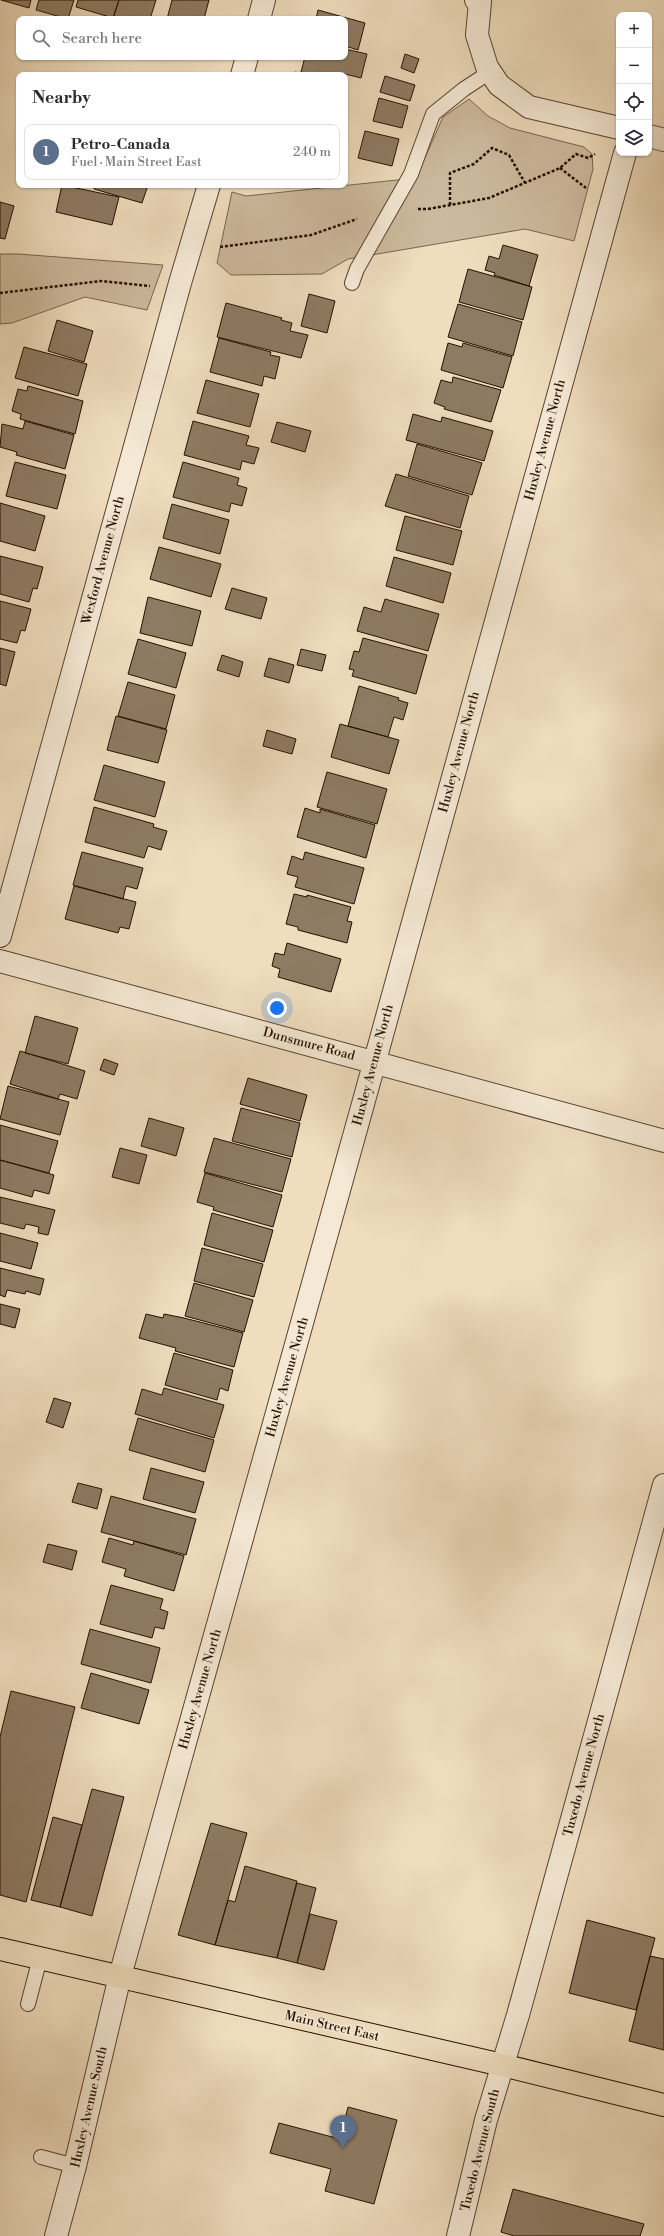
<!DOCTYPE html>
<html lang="en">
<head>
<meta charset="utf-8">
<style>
	:root { --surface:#fff; --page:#f7f7f7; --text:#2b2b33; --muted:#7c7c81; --line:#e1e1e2; --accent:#0f766e }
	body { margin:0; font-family:"Libre Bodoni",serif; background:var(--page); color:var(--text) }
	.controls { position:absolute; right:12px; top:12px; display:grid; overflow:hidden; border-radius:8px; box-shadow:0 1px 3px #0004 }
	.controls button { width:36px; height:36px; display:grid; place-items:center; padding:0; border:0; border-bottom:1px solid var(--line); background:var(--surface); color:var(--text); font:20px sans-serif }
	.you { position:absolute; left:277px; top:1008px; width:14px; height:14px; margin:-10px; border:3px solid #fff; border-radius:50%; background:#1a73e8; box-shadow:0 0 0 6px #1a73e833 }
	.badge { display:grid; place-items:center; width:26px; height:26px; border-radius:50%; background:var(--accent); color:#fff; font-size:13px; font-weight:700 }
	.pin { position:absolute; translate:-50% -33px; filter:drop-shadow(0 1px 2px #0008) }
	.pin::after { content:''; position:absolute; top:21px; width:14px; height:12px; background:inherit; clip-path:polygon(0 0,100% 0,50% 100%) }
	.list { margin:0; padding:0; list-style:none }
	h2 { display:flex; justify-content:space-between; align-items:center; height:52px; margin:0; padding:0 16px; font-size:17px }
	h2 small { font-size:13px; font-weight:400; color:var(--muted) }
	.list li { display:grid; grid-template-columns:26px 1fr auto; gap:12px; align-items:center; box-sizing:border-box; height:56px; margin:0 8px 8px; padding:0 8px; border:1px solid var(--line); border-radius:8px }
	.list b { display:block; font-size:15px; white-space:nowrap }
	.list p { margin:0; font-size:13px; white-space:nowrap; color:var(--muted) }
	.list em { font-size:13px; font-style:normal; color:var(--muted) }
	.icon { flex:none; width:22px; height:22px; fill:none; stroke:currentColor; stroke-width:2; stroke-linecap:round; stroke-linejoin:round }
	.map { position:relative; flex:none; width:664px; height:2236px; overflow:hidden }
	.search { position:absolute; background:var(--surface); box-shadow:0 1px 3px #0004; left:16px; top:16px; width:332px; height:44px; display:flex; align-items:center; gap:10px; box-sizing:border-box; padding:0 14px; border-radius:8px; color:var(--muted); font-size:15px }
	.panel { position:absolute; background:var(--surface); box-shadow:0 1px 3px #0004; left:16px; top:72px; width:332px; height:116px; border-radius:8px }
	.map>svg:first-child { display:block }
	.green { fill:#cdba9e; stroke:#79654f }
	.building { fill:#8e7b63; stroke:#251000 }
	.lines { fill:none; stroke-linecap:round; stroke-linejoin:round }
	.service-casing { stroke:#584330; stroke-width:16 }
	.minor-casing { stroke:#584330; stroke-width:24 }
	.primary-casing { stroke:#251000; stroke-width:24 }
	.path { stroke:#251000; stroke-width:2.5; stroke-dasharray:3 2; stroke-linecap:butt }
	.service { stroke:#f5e9d5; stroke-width:14 }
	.minor { stroke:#f5e9d5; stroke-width:22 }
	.primary { stroke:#efddbe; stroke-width:22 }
	.labels { text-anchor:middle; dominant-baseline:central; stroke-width:3; stroke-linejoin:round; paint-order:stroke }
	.street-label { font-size:13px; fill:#251000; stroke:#f5e9d5 }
</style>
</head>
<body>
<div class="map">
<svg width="664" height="2236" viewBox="0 0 664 2236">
	<rect width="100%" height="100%" fill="#efddbe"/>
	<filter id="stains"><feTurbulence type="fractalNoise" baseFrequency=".005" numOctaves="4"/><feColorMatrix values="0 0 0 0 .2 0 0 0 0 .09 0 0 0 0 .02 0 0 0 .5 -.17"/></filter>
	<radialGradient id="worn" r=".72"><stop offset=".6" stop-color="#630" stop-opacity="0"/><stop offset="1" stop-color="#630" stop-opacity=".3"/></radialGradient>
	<!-- green -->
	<path class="green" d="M469,99L488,116L510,128L584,147L592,154L593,169L574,241L525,229L348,259L322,274L231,275L217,263L232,192L246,196L416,178L443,117Z
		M0,254H18L163,265L147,310L85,297L12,323L0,324Z"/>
	<!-- building -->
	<path class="building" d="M1,0H31L29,8Z
		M39,0H74L68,19L36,10Z
		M78,0H119L113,18L76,7Z
		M119,0H156L150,19H113Z
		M172,0H209L204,19H167Z
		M318,10L365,23L358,50L345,46V19H316Z
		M345,49L367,54L361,78L341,73V75H311L301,72L305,57H345Z
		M405,54L419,59L414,73L401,68Z
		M295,72L307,75H294Z
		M385,76L415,85L410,101L380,92Z
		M379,98L408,106L402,128L373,121Z
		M365,131L399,139L392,166L358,158Z
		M62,185L119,197L112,225L56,212Z
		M95,185H148L142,203L94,189Z
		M0,202L14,206L5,239L0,238Z
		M503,245L538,255L529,286L494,275L495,273L485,270L489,256L499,259Z
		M468,269L532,287L523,320L459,302Z
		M309,294L335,301L327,333L301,326Z
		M226,303L282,318L281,320L292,323L290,331L308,335L301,358L217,337Z
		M458,304L522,322L513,356L448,337Z
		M57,320L93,331L84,362L48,351Z
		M219,338L271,352L270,355L280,357L275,379L264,376L262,386L210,372Z
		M448,343L462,347L463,343L512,357L503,388L441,370Z
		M24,347L87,364L78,396L15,378Z
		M453,377L501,390L491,422L444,409L445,407L434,403L441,380L452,383Z
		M206,380L259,394L250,427L197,413Z
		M28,386L83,401L75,434L20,419L21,414L12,411L18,389L27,391Z
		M413,414L441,422L442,417L493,431L484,461L406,440Z
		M25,421L74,435L65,469L16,455L17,452L0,447L2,424L23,429Z
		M193,421L249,436L246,445L259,448L254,464L242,461L240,470L184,455Z
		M277,422L311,431L305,452L271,442Z
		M417,444L482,463L472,495L408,476Z
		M15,462L66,475L57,509L6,496Z
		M183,462L239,478L237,485L247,488L242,506L231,503L229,512L173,497Z
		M396,474L469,496L460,528L385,506Z
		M0,503L45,516L35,551L0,541Z
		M172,504L229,520L220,554L163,538Z
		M405,516L462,531L453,565L396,550Z
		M159,547L221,564L211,597L150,579Z
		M0,556L43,567L37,589L33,588L29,602L0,594Z
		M394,557L451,573L443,603L386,586Z
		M232,588L267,598L261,619L225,609Z
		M148,597L201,611L192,646L140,633Z
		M385,599L439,614L428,651L357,631L364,607L381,612Z
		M0,601L31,609L25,631L21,630L17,643L0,639Z
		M363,638L427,655L416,694L352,676L354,670L349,669L354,651L359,652Z
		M138,639L186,653L176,688L128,674Z
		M0,648L15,652L6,686L0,684Z
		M301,649L326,655L322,671L297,665Z
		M222,655L243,662L239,677L217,670Z
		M269,658L294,665L289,683L264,676Z
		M128,682L175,695L166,729L118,716Z
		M359,686L399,698L398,700L408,703L403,720L394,717L388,737L348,726Z
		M116,716L167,730L158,763L107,750Z
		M340,724L399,740L389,774L331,757Z
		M267,730L296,739L292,754L263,746Z
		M104,765L165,782L155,817L94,800Z
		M327,772L387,789L377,824L317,807Z
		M94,807L154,824L153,827L167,831L161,850L148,846L144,858L85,842Z
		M305,808L320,813V809L375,825L366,858L297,837Z
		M82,852L143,868L137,889L126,886L123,899L73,885Z
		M305,852L364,868L354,904L295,887L298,877L287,874L292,856L303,860Z
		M74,886L136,902L129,929L120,927L118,933L65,919Z
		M294,894L307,897V895L351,907L347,921L352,922L347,943L298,930V927L286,924Z
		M287,943L341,959L331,992L278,977L280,969L272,966L275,953L284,955Z
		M35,1016L78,1028L68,1064L25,1053Z
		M20,1051L85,1071L77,1099L60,1094L58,1099L10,1084Z
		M104,1059L118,1064L114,1075L100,1070Z
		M248,1078L307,1095L300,1121L240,1104Z
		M8,1086L69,1102L60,1135L0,1119Z
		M241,1108L300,1123L292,1157L232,1141Z
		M149,1118L184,1128L176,1156L141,1146Z
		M0,1125L58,1141L49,1173L0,1160Z
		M214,1138L291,1159L282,1192L204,1172Z
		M120,1148L147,1155L139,1184L112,1177Z
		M0,1160L54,1175L49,1194L34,1190L32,1197L0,1188Z
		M205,1173L282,1195L273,1227L213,1210L214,1207L197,1202Z
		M0,1197L55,1210L48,1235L38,1233L39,1227L26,1224L24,1229L0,1223Z
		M212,1213L273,1230L264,1262L204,1245Z
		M0,1233L38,1243L31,1269L0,1261Z
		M202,1248L263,1264L254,1297L194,1281Z
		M0,1268L44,1279L40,1295L26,1291L25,1294L7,1290L5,1297L0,1295Z
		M194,1283L253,1300L244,1332L185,1316Z
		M0,1304L20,1309L15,1328L0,1324Z
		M146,1314L163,1318L164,1314L184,1318L243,1333L234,1367L175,1351L176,1348L139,1338Z
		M174,1353L233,1370L228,1391L220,1388L217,1400L165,1385Z
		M164,1388L224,1405L214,1438L135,1414L142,1389L162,1395Z
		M54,1398L71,1403L63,1428L46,1422Z
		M138,1418L214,1440L205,1472L129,1450Z
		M151,1468L204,1482L195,1513L143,1499Z
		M78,1483L102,1489L97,1509L72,1502Z
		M111,1496L196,1519L186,1555L101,1532Z
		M109,1538L133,1545L134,1541L184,1556L174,1591L124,1576L126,1569L102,1562Z
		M48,1544L77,1551L72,1570L43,1562Z
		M111,1585L163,1599L160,1609L168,1612L164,1629L155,1627L152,1638L100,1624Z
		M90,1629L160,1648L151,1683L81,1664Z
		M91,1673L149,1690L139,1724L81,1708Z
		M11,1691L75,1707L26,1902L0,1895V1737Z
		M92,1789L124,1797L92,1916L60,1907Z
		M53,1817L82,1825L60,1907L31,1900Z
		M211,1823L247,1833L215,1945L178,1935Z
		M245,1866L297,1881L277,1958L215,1945L228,1900L235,1902Z
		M297,1883L316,1888L297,1963L277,1958Z
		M310,1914L337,1921L324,1970L297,1963Z
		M587,1920L655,1938L636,2010L569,1993Z
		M650,1956L664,1959V2050L629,2041Z
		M348,2107L397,2120L374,2204L325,2191L331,2169L270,2153L279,2123L340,2139Z
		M513,2189L644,2224L640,2236H514L501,2232Z"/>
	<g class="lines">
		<!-- service casing -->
		<g class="service-casing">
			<path id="service" d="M352,283L357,269L411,174L433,114L464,89L490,72
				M28,2004L40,1958
				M41,2157L75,2166"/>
		</g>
		<!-- minor casing -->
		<g class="minor-casing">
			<path id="minor" d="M476,0L480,2L477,35L487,67L499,85L529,107L619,128
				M259,19L264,0
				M242,75L247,57
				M649,136L664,140
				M0,936L180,283L209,185
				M0,961L664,1141
				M56,2236L75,2166L120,1976L363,1104L625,153
				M458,2236L486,2120L518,2015L664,1485"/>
		</g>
		<!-- primary casing -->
		<g class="primary-casing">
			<path id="primary" d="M0,1949L502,2065L664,2105"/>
		</g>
		<!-- path -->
		<path class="path" d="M560,168L586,188
			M450,205V173L474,164L492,148L509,155L525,183
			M418,209H428L489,198L560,168L576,154L588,158L595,154
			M220,247L311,235L357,219
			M0,293L101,281L150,286"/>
		<!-- service -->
		<use href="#service" class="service"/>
		<!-- minor -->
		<use href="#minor" class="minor"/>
		<!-- primary -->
		<use href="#primary" class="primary"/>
	</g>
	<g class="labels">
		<!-- street labels -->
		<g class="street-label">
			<text transform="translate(545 440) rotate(-75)">Huxley Avenue North</text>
			<text transform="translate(103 560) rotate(-75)">Wexford Avenue North</text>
			<text transform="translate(459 752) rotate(-75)">Huxley Avenue North</text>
			<text transform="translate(309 1044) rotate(15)">Dunsmure Road</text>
			<text transform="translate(373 1065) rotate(-75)">Huxley Avenue North</text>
			<text transform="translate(287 1377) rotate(-74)">Huxley Avenue North</text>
			<text transform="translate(200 1689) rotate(-74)">Huxley Avenue North</text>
			<text transform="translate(584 1775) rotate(-75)">Tuxedo Avenue North</text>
			<text transform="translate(332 2026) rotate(13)">Main Street East</text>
			<text transform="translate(89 2107) rotate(-77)">Huxley Avenue South</text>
			<text transform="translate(480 2150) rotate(-76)">Tuxedo Avenue South</text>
		</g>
	</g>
	<rect width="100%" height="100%" filter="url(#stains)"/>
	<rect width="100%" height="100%" fill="url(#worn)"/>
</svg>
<div class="controls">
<button>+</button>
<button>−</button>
<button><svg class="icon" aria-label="locate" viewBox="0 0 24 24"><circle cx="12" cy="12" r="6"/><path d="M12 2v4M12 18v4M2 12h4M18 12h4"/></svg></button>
<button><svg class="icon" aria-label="layers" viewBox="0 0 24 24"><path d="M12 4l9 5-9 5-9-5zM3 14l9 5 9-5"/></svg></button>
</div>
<div class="you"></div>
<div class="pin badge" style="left:343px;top:2148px;background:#5c6f8a">1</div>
<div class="search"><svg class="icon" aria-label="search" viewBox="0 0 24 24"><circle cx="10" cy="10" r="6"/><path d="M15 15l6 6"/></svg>Search here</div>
<section class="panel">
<h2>Nearby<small></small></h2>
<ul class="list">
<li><span class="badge" style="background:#5c6f8a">1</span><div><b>Petro-Canada</b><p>Fuel · Main Street East</p></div><em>240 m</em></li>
</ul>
</section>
</div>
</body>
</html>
